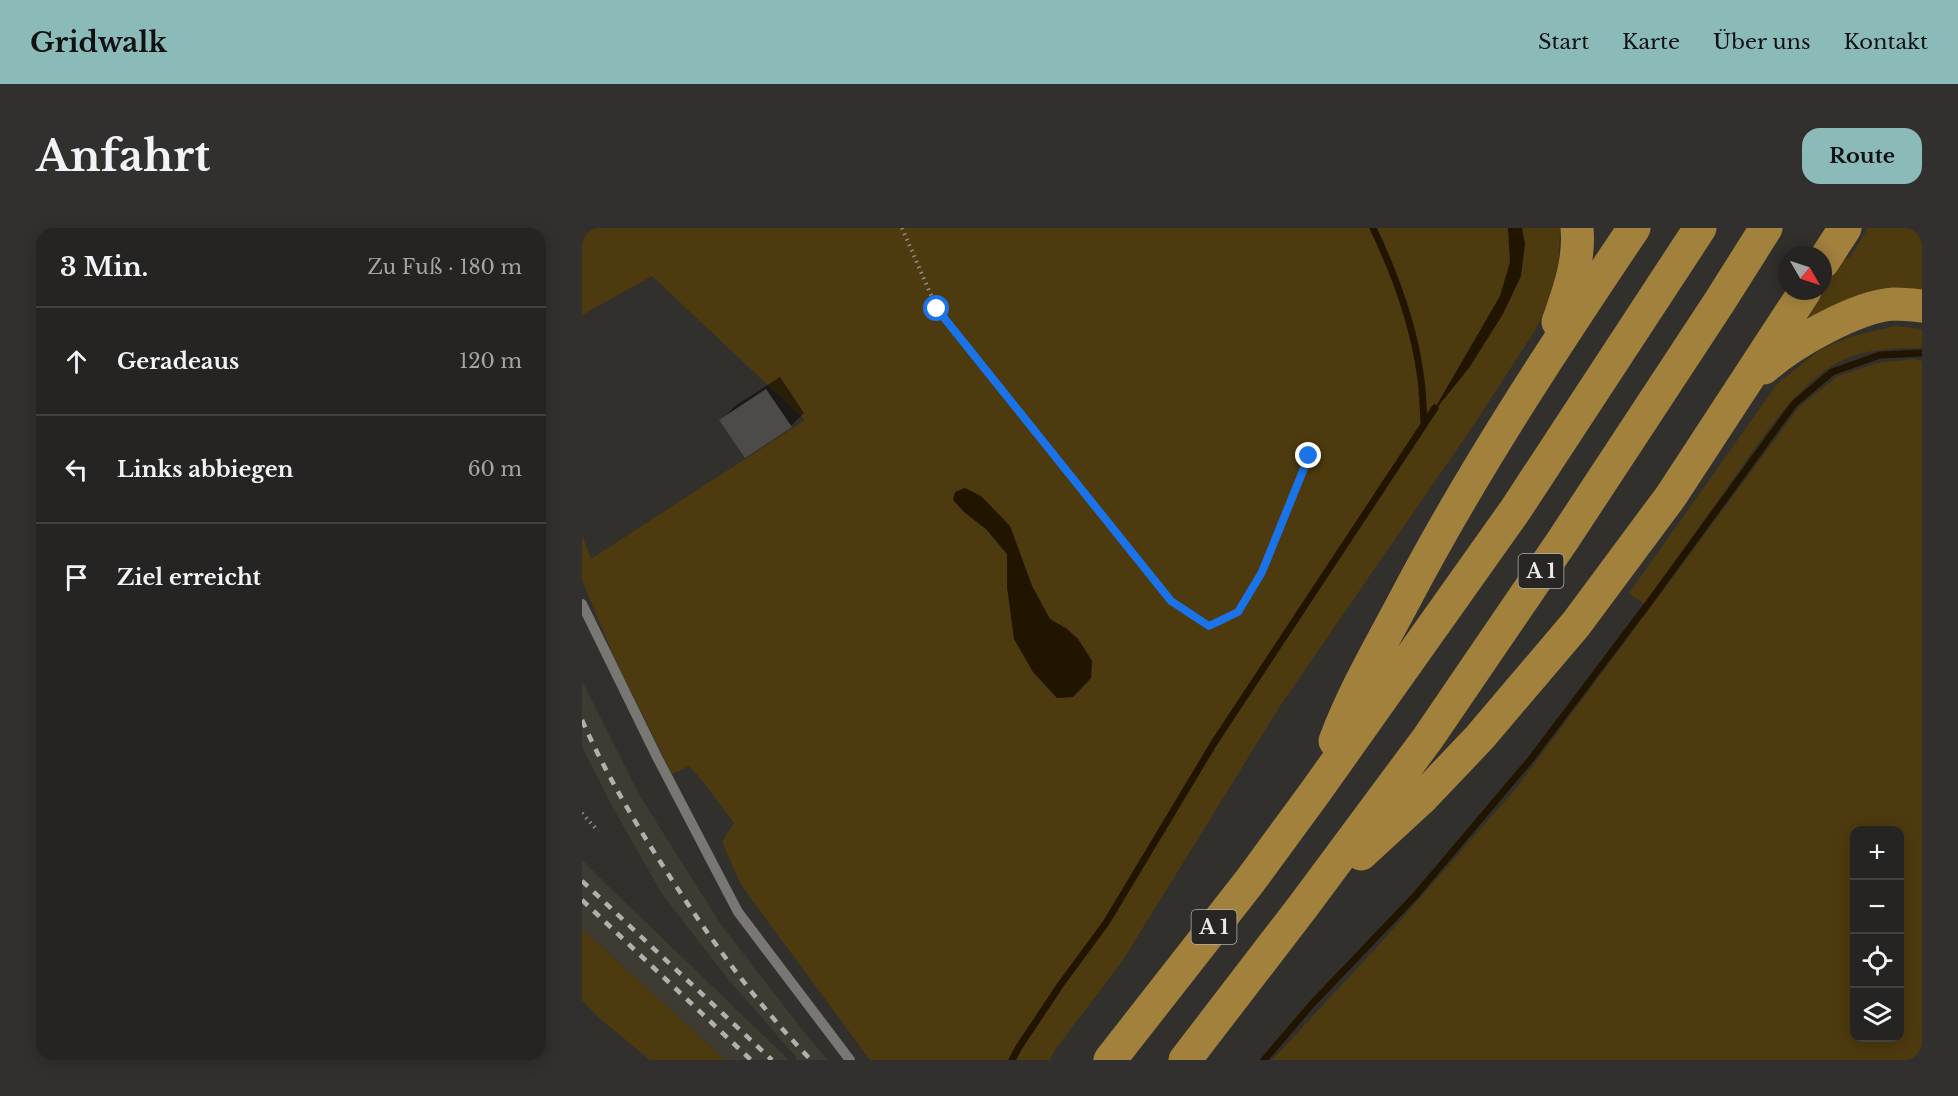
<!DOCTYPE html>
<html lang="de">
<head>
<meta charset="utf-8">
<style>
	:root { --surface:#262422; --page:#32302f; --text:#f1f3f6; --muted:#a4a4a5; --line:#424140; --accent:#8bbbb9 }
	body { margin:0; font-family:"Libre Baskerville",serif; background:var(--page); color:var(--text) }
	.controls { position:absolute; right:18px; bottom:18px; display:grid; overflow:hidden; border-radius:12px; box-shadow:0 3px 15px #0003 }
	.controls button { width:54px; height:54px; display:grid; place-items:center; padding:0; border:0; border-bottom:2px solid var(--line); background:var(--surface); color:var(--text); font:30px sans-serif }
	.compass { position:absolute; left:1196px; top:18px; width:54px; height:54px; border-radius:50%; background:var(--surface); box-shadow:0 3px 15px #0003; rotate:129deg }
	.stop { position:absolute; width:18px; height:18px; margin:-14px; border:4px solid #1a73e8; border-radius:50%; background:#fff }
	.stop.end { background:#1a73e8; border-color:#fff; box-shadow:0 2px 6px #0008 }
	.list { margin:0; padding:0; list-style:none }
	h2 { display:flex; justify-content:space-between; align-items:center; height:78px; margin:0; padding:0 24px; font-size:26px }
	h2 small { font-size:20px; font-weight:400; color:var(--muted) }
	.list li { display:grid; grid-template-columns:39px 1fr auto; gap:18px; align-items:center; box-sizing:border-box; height:108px; padding:0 24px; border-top:2px solid var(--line) }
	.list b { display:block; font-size:22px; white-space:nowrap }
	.list em { font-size:20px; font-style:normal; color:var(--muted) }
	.icon { flex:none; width:33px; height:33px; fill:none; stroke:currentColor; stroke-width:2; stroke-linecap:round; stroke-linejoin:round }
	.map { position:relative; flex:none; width:1340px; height:832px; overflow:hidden; border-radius:18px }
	header { display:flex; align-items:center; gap:36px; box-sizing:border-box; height:84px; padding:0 30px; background:var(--accent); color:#111 }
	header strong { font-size:28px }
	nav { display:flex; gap:33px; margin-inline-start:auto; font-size:21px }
	.intro { display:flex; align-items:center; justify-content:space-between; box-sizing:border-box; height:144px; padding:0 36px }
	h1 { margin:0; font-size:42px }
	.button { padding:15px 27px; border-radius:18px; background:var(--accent); color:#111; font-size:21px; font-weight:700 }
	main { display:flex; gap:36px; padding:0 36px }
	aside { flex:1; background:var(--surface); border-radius:18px; box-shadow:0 3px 15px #0003 }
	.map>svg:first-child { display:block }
	.built { fill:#3e3b33 }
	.green { fill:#4e3a0f; fill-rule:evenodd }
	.water { fill:#221500 }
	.shadow { fill:#0007 }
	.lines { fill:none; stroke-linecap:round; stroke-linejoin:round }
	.stream { stroke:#221500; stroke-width:7 }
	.building { fill:#4d4b48 }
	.path { stroke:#8c8a88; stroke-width:4; stroke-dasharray:1.5 4.5; stroke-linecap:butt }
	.lane { stroke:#787774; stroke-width:10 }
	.highway { stroke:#a2813d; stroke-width:33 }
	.rail { stroke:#b1b0af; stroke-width:4.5; stroke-dasharray:8 8; stroke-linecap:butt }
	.route { stroke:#1a73e8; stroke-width:8 }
	.labels { text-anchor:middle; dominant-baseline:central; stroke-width:5; stroke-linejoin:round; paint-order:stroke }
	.shield { fill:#282624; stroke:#b0aead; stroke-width:1.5 }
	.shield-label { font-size:20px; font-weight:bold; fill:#eae9e8 }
</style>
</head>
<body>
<header>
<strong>Gridwalk</strong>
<nav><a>Start</a><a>Karte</a><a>Über uns</a><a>Kontakt</a></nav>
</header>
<div class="intro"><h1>Anfahrt</h1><a class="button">Route</a></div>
<main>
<aside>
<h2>3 Min.<small>Zu Fuß · 180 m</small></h2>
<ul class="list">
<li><svg class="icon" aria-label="ahead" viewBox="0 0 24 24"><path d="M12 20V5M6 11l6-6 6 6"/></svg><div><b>Geradeaus</b></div><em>120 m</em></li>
<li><svg class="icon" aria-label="left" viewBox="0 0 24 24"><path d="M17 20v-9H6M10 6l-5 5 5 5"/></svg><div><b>Links abbiegen</b></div><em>60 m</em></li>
<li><svg class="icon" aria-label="arrive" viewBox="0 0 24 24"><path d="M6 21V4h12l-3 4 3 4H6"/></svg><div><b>Ziel erreicht</b></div></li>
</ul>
</aside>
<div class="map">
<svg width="1340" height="832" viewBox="0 0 1340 832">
	<rect width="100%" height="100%" fill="#32302d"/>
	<!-- built -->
	<path class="built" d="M0,453L58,568L138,695L225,808L246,832H213L215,830L146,751L80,666L31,580L0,519Z
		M0,632L23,655L207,832H143L7,707L0,700Z"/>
	<!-- green -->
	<path class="green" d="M0,0H978L976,50L954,101L891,198L698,478L541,732L473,822L468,832H288L159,657L140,614L152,595L119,551L107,538L90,546L31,427L0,352V306L9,331L223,192L70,48L0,87ZM382,284L428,298L450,358L468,391L485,401L496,411L510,433L509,450L491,469L475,470L451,444L425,359V326L404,301Z
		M1286,0H1340V68L1216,101L1234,63H1241V52L1252,36L1269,28Z
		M1313,98L1340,101V120C1314,120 1283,121 1259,133C1214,155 1176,216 1147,257C1119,297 1090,336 1062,376L1047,365L1196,155L1238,122L1267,109Z
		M1332,131L1340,133V832H690L796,718L936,558L1217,179L1256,148L1295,135ZM1272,602H1318V810H1272Z
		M0,700L7,707L143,832H68L16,789L0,772Z"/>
	<!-- water -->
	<path class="water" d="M926,0H940L943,16L939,48L921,86L887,140L849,187L918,68L928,34Z
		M383,260L399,268L428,298L450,358L468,391L485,401L496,411L510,433L509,450L491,469L475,470L451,444L432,411L425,359V326L404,301L382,284L371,272L373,264Z"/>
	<!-- shadow -->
	<path class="shadow" d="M198,149L222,185L209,198L139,192L153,178Z"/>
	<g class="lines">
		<!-- stream -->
		<path class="stream" d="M791,0C813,46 831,95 838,145C841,162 841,179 842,196
			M430,832L437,819L479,756L524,695L632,515L853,180
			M682,832L730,776L834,667L949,531L1066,376L1212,176L1250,144L1298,127L1340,125"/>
	</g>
	<!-- building -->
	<path class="building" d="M184,161L210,199L163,230L137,192Z"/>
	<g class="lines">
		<!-- path -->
		<path class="path" d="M320,0L355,81L589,373L627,398L656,384L680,344L727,228
			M0,585L16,603"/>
		<!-- lane -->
		<path class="lane" d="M0,376L75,529L156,684L268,832"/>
		<!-- highway -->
		<path class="highway" d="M1241,34L1263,0
			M976,94C987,63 998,33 995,0
			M1182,140C1210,115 1275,78 1312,76C1321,76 1331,77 1340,78
			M753,513C771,465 797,420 821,375C889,245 970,122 1052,0
			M779,626L842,568L898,509L994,396L1089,268L1223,63
			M528,832L668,653L734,563L934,281L1118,0
			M603,832L722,677L846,510L981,312L1138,73L1184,0"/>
		<!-- rail -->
		<path class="rail" d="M0,492C25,549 58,603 92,655C133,718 177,778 229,832
			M0,653L190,832
			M0,672L169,832"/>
	</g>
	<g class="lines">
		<!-- route -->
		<path class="route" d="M355,81L589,373L627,398L656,384L680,344L727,228"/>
	</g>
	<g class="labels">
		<!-- shield labels -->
		<g class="shield">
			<rect x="936.5" y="326" width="45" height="34" rx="4.5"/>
			<rect x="609.5" y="682" width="45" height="34" rx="4.5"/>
		</g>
		<g class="shield-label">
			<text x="959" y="343">A 1</text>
			<text x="632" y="699">A 1</text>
		</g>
	</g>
</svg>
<div class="controls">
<button>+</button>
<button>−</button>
<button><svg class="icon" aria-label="locate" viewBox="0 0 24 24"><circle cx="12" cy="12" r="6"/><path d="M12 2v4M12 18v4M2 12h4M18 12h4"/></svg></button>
<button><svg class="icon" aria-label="layers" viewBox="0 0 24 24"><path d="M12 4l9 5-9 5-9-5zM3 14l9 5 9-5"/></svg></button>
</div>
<svg class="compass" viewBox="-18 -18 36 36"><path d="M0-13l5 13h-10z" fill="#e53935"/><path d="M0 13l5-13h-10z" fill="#a4a4a5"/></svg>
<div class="stop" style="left:355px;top:81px"></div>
<div class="stop end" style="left:727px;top:228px"></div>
</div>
</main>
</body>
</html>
